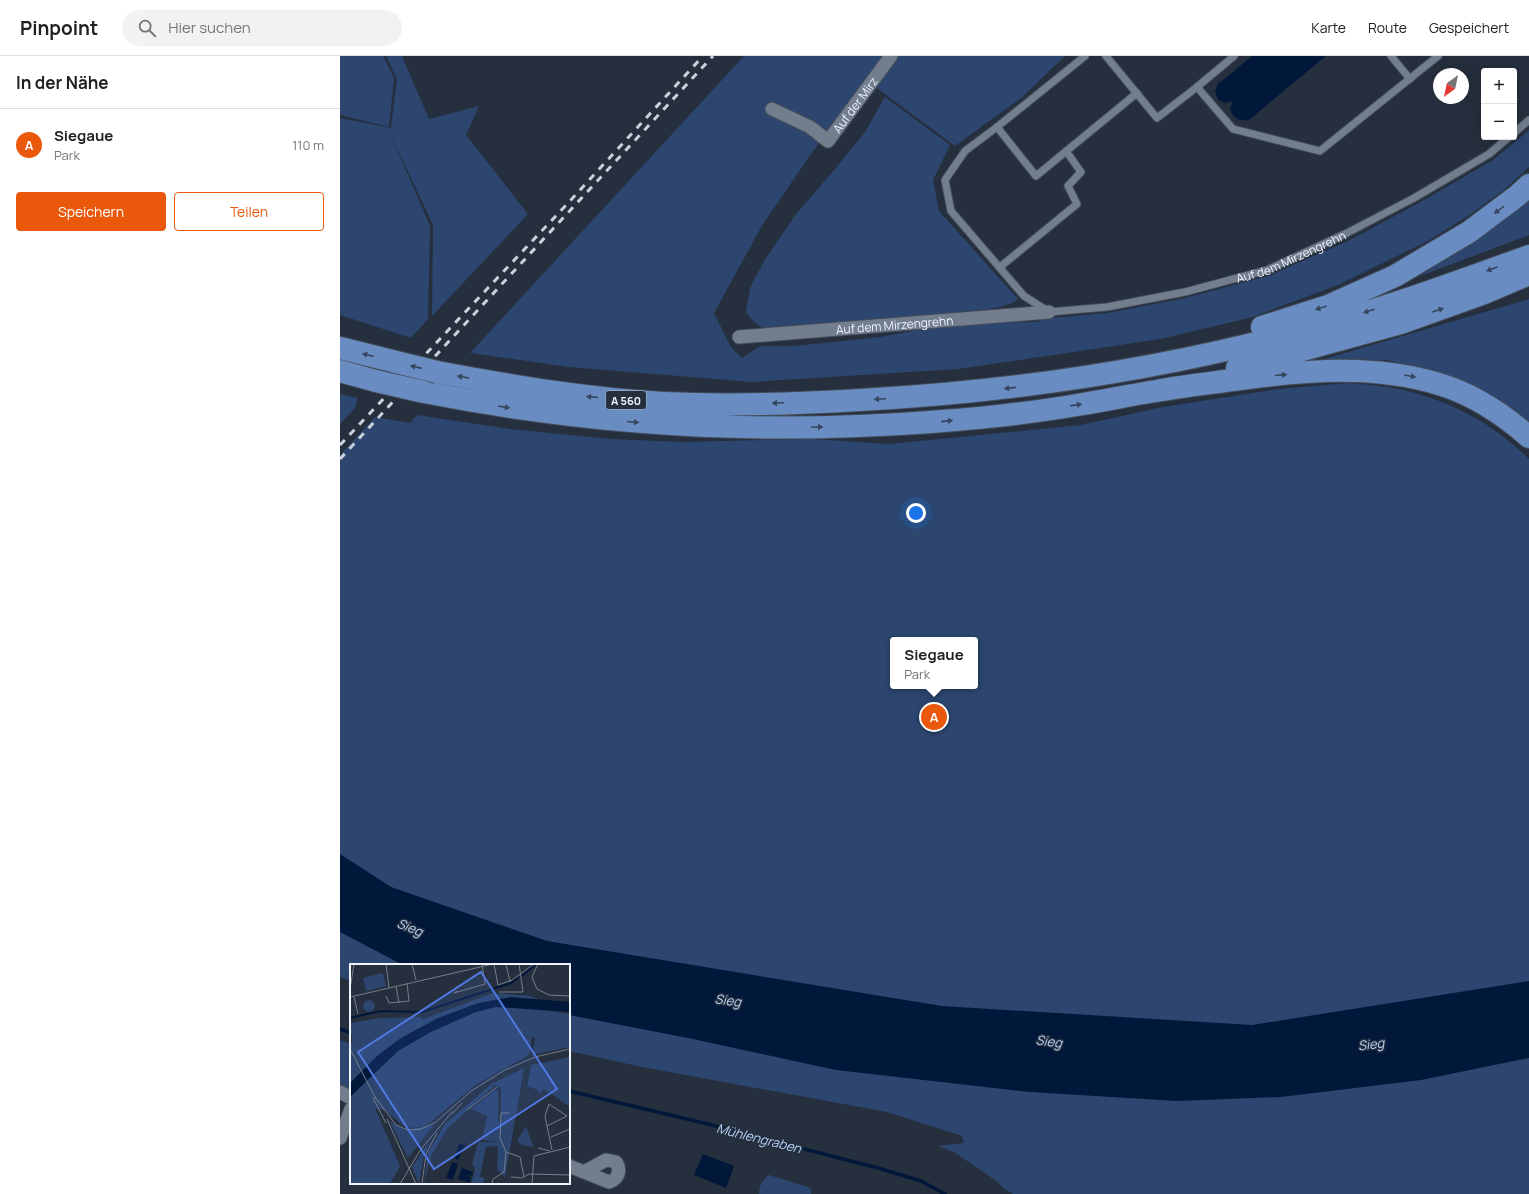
<!DOCTYPE html>
<html lang="de">
<head>
<meta charset="utf-8">
<style>
	:root { --surface:#fff; --page:#f2f2f2; --text:#202124; --muted:#757577; --line:#e0e0e0; --accent:#ea580c }
	body { margin:0; font-family:Manrope,sans-serif; background:var(--page); color:var(--text) }
	.controls { position:absolute; right:12px; top:12px; display:grid; overflow:hidden; border-radius:4px; box-shadow:0 4px 16px #0002 }
	.controls button { width:36px; height:36px; display:grid; place-items:center; padding:0; border:0; border-bottom:1px solid var(--line); background:var(--surface); color:var(--text); font:20px sans-serif }
	.compass { position:absolute; left:1093px; top:12px; width:36px; height:36px; border-radius:50%; background:var(--surface); box-shadow:0 4px 16px #0002; rotate:213deg }
	.you { position:absolute; left:576px; top:457px; width:14px; height:14px; margin:-10px; border:3px solid #fff; border-radius:50%; background:#1a73e8; box-shadow:0 0 0 6px #1a73e833 }
	.badge { display:grid; place-items:center; width:26px; height:26px; border-radius:50%; background:var(--accent); color:#fff; font-size:13px; font-weight:700 }
	.pin { position:absolute; translate:-50% -50%; border:2px solid #fff; box-shadow:0 1px 4px #0006 }
	.popup { position:absolute; left:550px; top:581px; width:88px; height:52px; box-sizing:border-box; display:grid; place-content:center; border-radius:4px; background:var(--surface); filter:drop-shadow(0 1px 3px #0005); font-size:13px; white-space:nowrap; color:var(--muted) }
	.popup b { font-size:15px; color:var(--text) }
	.popup::after { content:''; position:absolute; left:50%; top:100%; margin-left:-8px; border:8px solid transparent; border-top-color:var(--surface) }
	.list { margin:0; padding:0; list-style:none }
	h2 { display:flex; justify-content:space-between; align-items:center; height:52px; margin:0; padding:0 16px; font-size:17px }
	h2 small { font-size:13px; font-weight:400; color:var(--muted) }
	.list li { display:grid; grid-template-columns:26px 1fr auto; gap:12px; align-items:center; box-sizing:border-box; height:72px; padding:0 16px; border-top:1px solid var(--line) }
	.list b { display:block; font-size:15px; white-space:nowrap }
	.list p { margin:0; font-size:13px; white-space:nowrap; color:var(--muted) }
	.list em { font-size:13px; font-style:normal; color:var(--muted) }
	.actions { display:flex; gap:8px; padding:12px 16px }
	.actions a { flex:1; padding:9px 0; border:1px solid var(--accent); border-radius:4px; text-align:center; font-size:14px; color:var(--accent) }
	.actions .main { background:var(--accent); color:#fff }
	.icon { flex:none; width:22px; height:22px; fill:none; stroke:currentColor; stroke-width:2; stroke-linecap:round; stroke-linejoin:round }
	.map { position:relative; flex:none; width:1189px; height:1138px; overflow:hidden }
	header { display:flex; align-items:center; gap:24px; box-sizing:border-box; height:56px; padding:0 20px; background:var(--surface); border-bottom:1px solid var(--line) }
	header strong { font-size:19px }
	nav { display:flex; gap:22px; margin-inline-start:auto; font-size:14px }
	.search { width:280px; height:36px; background:var(--page); display:flex; align-items:center; gap:10px; box-sizing:border-box; padding:0 14px; border-radius:22px; color:var(--muted); font-size:15px }
	main { display:flex }
	aside { flex:1; background:var(--surface) }
	.map>svg:first-child { display:block }
	.green { fill:#2c466f; fill-rule:evenodd }
	.water { fill:#02183b }
	.lines { fill:none; stroke-linecap:round; stroke-linejoin:round }
	.stream { stroke:#02183b; stroke-width:3.5 }
	.service-casing { stroke:#444c58; stroke-width:9 }
	.minor-casing { stroke:#444c58; stroke-width:15 }
	.motorway-casing { stroke:#444c58; stroke-width:24 }
	.service { stroke:#727d8e; stroke-width:7 }
	.minor { stroke:#727d8e; stroke-width:13 }
	.motorway { stroke:#698cc2; stroke-width:22 }
	.rail { stroke:#cad1dc; stroke-width:3; stroke-dasharray:7 7; stroke-linecap:butt }
	.motorway-bridge-casing { stroke:#444c58; stroke-width:24; stroke-linecap:butt }
	.motorway-bridge { stroke:#698cc2; stroke-width:22 }
	.oneway { fill:#36465e }
	.labels { text-anchor:middle; dominant-baseline:central; stroke-width:3; stroke-linejoin:round; paint-order:stroke }
	.shield { fill:#252f3d; stroke:#b2bac5; stroke-width:1 }
	.shield-label { font-size:11px; font-weight:bold; fill:#eff5ff }
	.street-label { font-size:12px; fill:#eff5ff; stroke:#252f3d }
	.water-label { font-size:13px; font-style:italic; fill:#b6d0f7; stroke:#252f3d }
	.inset-river { fill:none; stroke:#02183b; stroke-width:2 }
	.inset-road { fill:none; stroke:#767e8b; stroke-width:1 }
	.view { fill:#5278e2; fill-opacity:0.15; stroke:#5278e2; stroke-width:2 }
	.inset-edge { fill:none; stroke:#eff5ff; stroke-width:2 }
</style>
</head>
<body>
<header>
<strong>Pinpoint</strong>
<div class="search"><svg class="icon" aria-label="search" viewBox="0 0 24 24"><circle cx="10" cy="10" r="6"/><path d="M15 15l6 6"/></svg>Hier suchen</div>
<nav><a>Karte</a><a>Route</a><a>Gespeichert</a></nav>
</header>
<main>
<aside>
<h2>In der Nähe<small></small></h2>
<ul class="list">
<li><span class="badge">A</span><div><b>Siegaue</b><p>Park</p></div><em>110 m</em></li>
</ul>
<div class="actions"><a class="main">Speichern</a><a>Teilen</a></div>
</aside>
<div class="map">
<svg width="1189" height="1138" viewBox="0 0 1189 1138">
	<rect width="100%" height="100%" fill="#252f3d"/>
	<!-- green -->
	<path class="green" d="M0,0H43L54,22L49,71L0,59Z
		M46,0H62L89,63L139,50L126,79L188,158L92,260L93,169L50,77L90,170L88,263L71,282L0,259V62L51,72L57,23Z
		M404,0H725L681,42L615,90L526,24L469,101L423,168L374,257L391,291L402,302L420,290H452L495,286L540,281L594,271L639,267L695,266L711,262L767,257L841,243L928,220L1008,185L1077,148L1153,104L1189,74V111L1164,134L1128,160L1088,185L998,229L913,261L821,283L618,313L412,326L229,311L130,297Z
		M545,41L610,89L593,124L599,155L678,243C667,254 620,256 604,258C545,264 486,270 426,275L412,264L406,256L410,232L424,205L456,158L495,113L525,76Z
		M1189,143V179L1080,220Z
		M1189,243V368L1104,319L1047,304L984,303Z
		M1007,327C1021,328 1035,329 1049,331C1105,342 1148,363 1189,403V1138H673L663,1132L658,1126L614,1096L598,1090L624,1087L622,1080L547,1056L302,1011L229,995V909H11V925L0,921V399L35,361L70,367L77,359L170,373L271,383L342,386L471,383L549,388L741,369L823,351L939,333ZM553,584H635V630H553Z
		M0,338L18,342L15,352L0,368Z
		M0,984L11,988V1035L0,1029Z
		M429,1119L468,1131L471,1133V1138H419C419,1130 422,1124 429,1119Z"/>
	<!-- water -->
	<path class="water" d="M912,0H986L909,64C898,65 894,63 890,53L893,45L886,47L878,44L875,35L878,28Z
		M0,798L51,831L207,885L602,950L912,969L1189,925V1002L1081,1024L941,1041L837,1045L690,1036L496,1014L348,982L229,959V909H63L0,876Z
		M363,1098L394,1110L386,1132L354,1119Z"/>
	<g class="lines">
		<!-- stream -->
		<path class="stream" d="M0,973L11,977
			M229,1035L368,1068L538,1112L581,1125L605,1138"/>
		<!-- service casing -->
		<g class="service-casing">
			<g id="service">
				<path id="s1" d="M745,0L657,71L625,95L605,124L611,155L684,240L709,256L767,251L845,236L927,214L1007,177L1074,142L1149,98L1169,81"/>
				<path d="M766,0L817,62L857,31"/>
				<path d="M894,0L857,31L893,73L980,95L1098,0"/>
				<path d="M1051,0L1070,23"/>
				<path d="M657,71L696,120L797,37"/>
				<path d="M1174,77L1189,64"/>
				<path d="M660,211L737,148L728,130L741,116L726,95"/>
			</g>
		</g>
		<!-- minor casing -->
		<g class="minor-casing">
			<g id="minor">
				<path id="s2" d="M432,53L470,71L488,85L551,0"/>
				<path id="s3" d="M399,281L709,256"/>
				<path d="M0,1036L11,1042"/>
				<path d="M0,1082L11,1053"/>
				<path d="M229,1110L269,1126C279,1123 281,1114 276,1106L266,1104L244,1116"/>
			</g>
		</g>
		<!-- motorway casing -->
		<g class="motorway-casing">
			<path id="motorway" d="M922,271L988,250L1055,220L1129,176L1177,140L1189,129
				M0,292L56,306
				M897,312L1061,267L1142,238L1189,218
				M0,315L36,325
				M97,316C172,330 247,343 324,347C389,350 454,348 520,344C667,336 813,315 955,277C1035,256 1112,228 1189,200
				M84,336C227,364 372,376 518,370C593,367 669,361 743,348C767,344 791,339 816,335C843,330 872,327 900,323C967,314 1036,308 1102,329C1134,339 1164,359 1189,381"/>
		</g>
		<!-- service -->
		<use href="#service" class="service"/>
		<!-- minor -->
		<use href="#minor" class="minor"/>
		<!-- motorway -->
		<use href="#motorway" class="motorway"/>
		<!-- rail -->
		<path class="rail" d="M0,389L229,146L363,0
			M0,403L373,0"/>
		<!-- motorway-bridge casing -->
		<g class="motorway-bridge-casing">
			<path id="motorway-bridge" d="M56,306L97,316
				M36,325L84,336"/>
		</g>
		<!-- motorway-bridge -->
		<use href="#motorway-bridge" class="motorway-bridge"/>
	</g>
	<!-- one-way arrows -->
	<defs><path id="oneway-solid" d="M-6-.8H1V-3.2L6.5 0L1 3.2V.8H-6Z"/></defs>
	<g class="oneway">
		<use href="#oneway-solid" transform="translate(1159 154) rotate(144)"/>
		<use href="#oneway-solid" transform="translate(1152 213) rotate(160)"/>
		<use href="#oneway-solid" transform="translate(981 252) rotate(161)"/>
		<use href="#oneway-solid" transform="translate(1098 254) rotate(-19)"/>
		<use href="#oneway-solid" transform="translate(1029 255) rotate(163)"/>
		<use href="#oneway-solid" transform="translate(28 299) rotate(-166)"/>
		<use href="#oneway-solid" transform="translate(76 311) rotate(-167)"/>
		<use href="#oneway-solid" transform="translate(941 319) rotate(-5)"/>
		<use href="#oneway-solid" transform="translate(1070 320) rotate(10)"/>
		<use href="#oneway-solid" transform="translate(123 321) rotate(-169)"/>
		<use href="#oneway-solid" transform="translate(670 332) rotate(174)"/>
		<use href="#oneway-solid" transform="translate(252 341) rotate(-175)"/>
		<use href="#oneway-solid" transform="translate(540 343) rotate(177)"/>
		<use href="#oneway-solid" transform="translate(438 347) rotate(178)"/>
		<use href="#oneway-solid" transform="translate(736 349) rotate(-8)"/>
		<use href="#oneway-solid" transform="translate(164 351) rotate(9)"/>
		<use href="#oneway-solid" transform="translate(607 365) rotate(-6)"/>
		<use href="#oneway-solid" transform="translate(293 366) rotate(5)"/>
		<use href="#oneway-solid" transform="translate(477 371)"/>
	</g>
	<g class="labels">
		<!-- shield labels -->
		<rect class="shield" x="266" y="335" width="40" height="18" rx="3"/>
		<g class="shield-label">
			<text x="286" y="344">A 560</text>
		</g>
		<!-- street labels -->
		<g class="street-label">
			<text stroke="none"><textPath href="#s2" startOffset="110">Auf der Mirz</textPath></text>
			<text stroke="none"><textPath href="#s1" startOffset="611">Auf dem Mirzengrehn</textPath></text>
			<text stroke="none"><textPath href="#s3" startOffset="156">Auf dem Mirzengrehn</textPath></text>
		</g>
		<!-- water labels -->
		<g class="water-label">
			<text transform="translate(70 871) rotate(22)">Sieg</text>
			<text transform="translate(388 944) rotate(7)">Sieg</text>
			<text transform="translate(709 985) rotate(7)">Sieg</text>
			<text transform="translate(1031 988) rotate(-7)">Sieg</text>
			<text transform="translate(419 1082) rotate(14)">Mühlengraben</text>
		</g>
	</g>
	<!-- overview -->
	<g transform="translate(10 908)">
		<rect width="220" height="220" fill="#252f3d"/>
		<path d="M33,9L36,22L16,27L13,14ZM143,29L181,32L188,35L187,45L220,50V83L182,91L185,74L182,73L179,91L124,122L77,161L63,164L53,162L36,147L25,144L50,202L40,220H0V81L2,77L0,59L29,54L72,53L71,56ZM13 42a6 6 0 1 1 12 0a6 6 0 1 1-12 0ZM220,93V143L194,125L189,130L188,126L177,122L181,101ZM174,104L155,214L147,205L148,182L136,183L130,213L135,214L132,220H121L125,205L122,200L128,178H148L132,176L137,152L121,145L145,126H148V158H151V124L145,121L97,165L81,192L74,220L78,189L95,160L143,119ZM39,156L55,166L85,160L58,194ZM176,162L182,179L184,183L172,181L167,177ZM81,175L74,192L69,220L62,203Z" fill="#2c466f"/>
		<path d="M161,33L220,38V48L146,43L126,48L81,68L48,87L0,133V119L27,92L51,74L88,54L128,39ZM109,180L115,181L108,196L105,194ZM102,198L108,200L103,216L96,214ZM112,204L123,208L122,212L115,211L121,213L120,219L108,215Z" fill="#02183b"/>
		<path class="inset-river" d="M172,12L186,0M0,54L30,47L72,48L161,19L169,13"/>
		<path class="inset-road" d="M36,0L39,24M62,0L66,16M144,0L148,21L162,16L184,0M156,0L160,18M188,0L182,13L187,25L199,31L220,32M46,22L49,39M0,25L4,0M107,27L104,29L135,20L132,0M149,28H173L169,0M36,32L39,39L59,37L57,19M0,33L143,0M4,33L8,50M0,85L26,135M25,133L46,161L58,166L71,165L86,158L121,127L155,106L185,93L220,85M23,134L36,159M117,146L147,123M102,150L112,139M37,155L66,220M197,162L217,152L199,140L195,152L202,186M201,173L220,165M188,184L200,187M156,188L150,174L151,149H159M161,213L172,214L179,210L220,211M50,220L71,185L103,147M72,220L76,190L87,169M142,220L143,215L154,208L156,188L170,193L174,213M182,220L184,192L220,183"/>
		<path class="view" d="M131,8L207,125L84,205L8,88Z"/>
		<rect width="220" height="220" class="inset-edge"/>
	</g>
</svg>
<div class="controls">
<button>+</button>
<button>−</button>
</div>
<svg class="compass" viewBox="-18 -18 36 36"><path d="M0-13l5 13h-10z" fill="#e53935"/><path d="M0 13l5-13h-10z" fill="#757577"/></svg>
<div class="you"></div>
<div class="pin badge" style="left:594px;top:661px">A</div>
<div class="popup"><b>Siegaue</b>Park</div>
</div>
</main>
</body>
</html>
